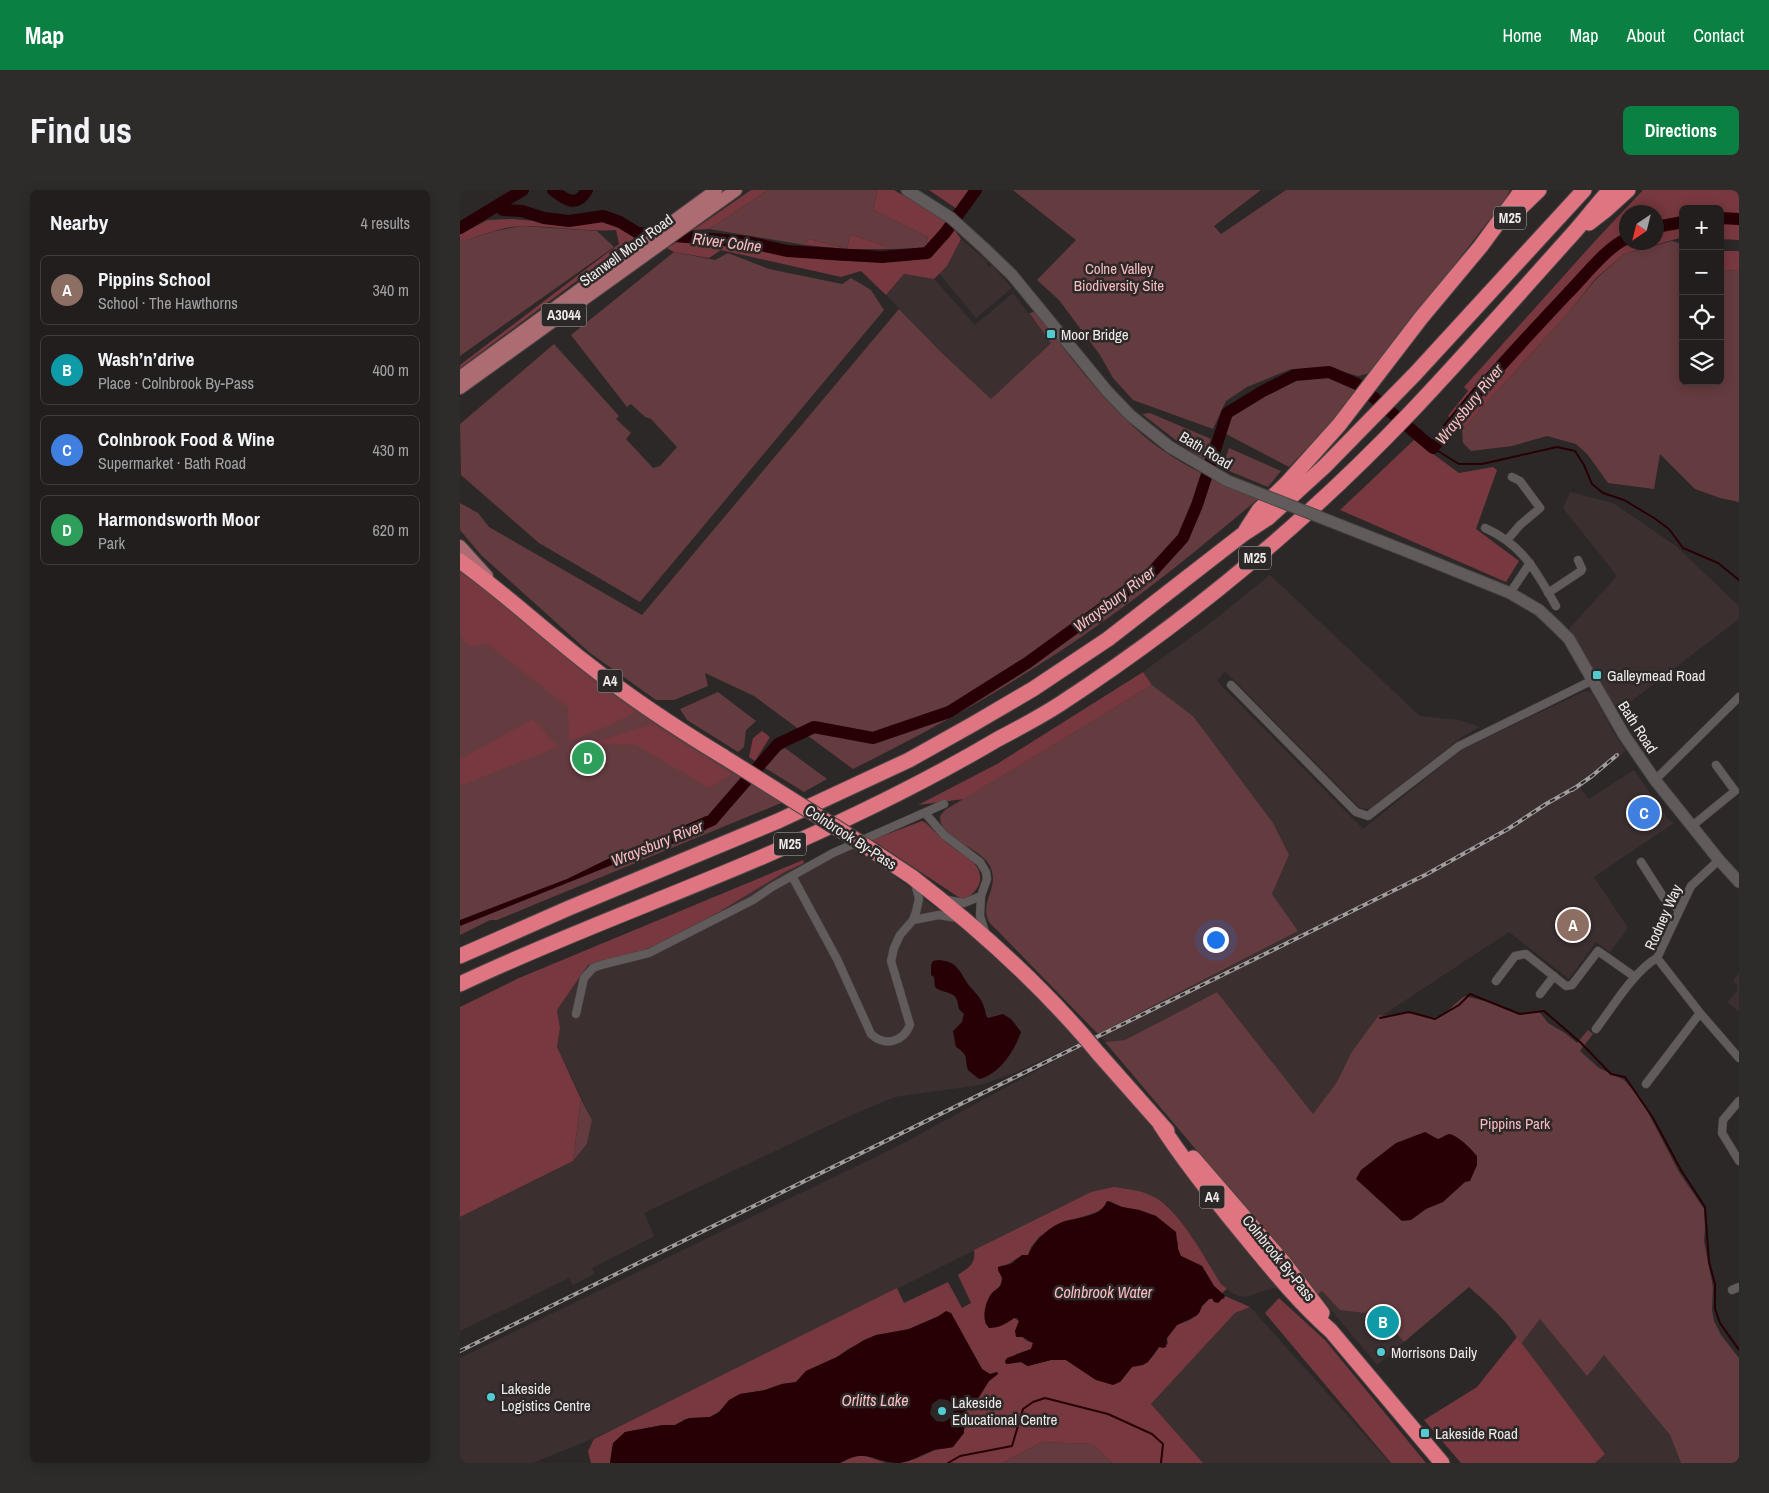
<!DOCTYPE html>
<html lang="en">
<head>
<meta charset="utf-8">
<style>
	:root { --surface:#221e1e; --page:#2e2b2b; --text:#f1f3f6; --muted:#a2a2a4; --line:#3f3c3c; --accent:#0b8043 }
	body { margin:0; font-family:"Archivo Narrow",sans-serif; background:var(--page); color:var(--text) }
	.controls { position:absolute; right:15px; top:15px; display:grid; overflow:hidden; border-radius:8px; box-shadow:0 2px 12px #0003 }
	.controls button { width:45px; height:45px; display:grid; place-items:center; padding:0; border:0; border-bottom:1px solid var(--line); background:var(--surface); color:var(--text); font:25px sans-serif }
	.compass { position:absolute; left:1159px; top:15px; width:45px; height:45px; border-radius:50%; background:var(--surface); box-shadow:0 2px 12px #0003; rotate:215deg }
	.you { position:absolute; left:755px; top:749px; width:18px; height:18px; margin:-12px; border:4px solid #fff; border-radius:50%; background:#1a73e8; box-shadow:0 0 0 8px #1a73e833 }
	.badge { display:grid; place-items:center; width:32px; height:32px; border-radius:50%; background:var(--accent); color:#fff; font-size:16px; font-weight:700 }
	.pin { position:absolute; translate:-50% -50%; border:2px solid #fff; box-shadow:0 1px 5px #0006 }
	.list { margin:0; padding:0; list-style:none }
	h2 { display:flex; justify-content:space-between; align-items:center; height:65px; margin:0; padding:0 20px; font-size:21px }
	h2 small { font-size:16px; font-weight:400; color:var(--muted) }
	.list li { display:grid; grid-template-columns:32px 1fr auto; gap:15px; align-items:center; box-sizing:border-box; height:70px; margin:0 10px 10px; padding:0 10px; border:1px solid var(--line); border-radius:8px }
	.list b { display:block; font-size:19px; white-space:nowrap }
	.list p { margin:0; font-size:16px; white-space:nowrap; color:var(--muted) }
	.list em { font-size:16px; font-style:normal; color:var(--muted) }
	.icon { flex:none; width:28px; height:28px; fill:none; stroke:currentColor; stroke-width:2; stroke-linecap:round; stroke-linejoin:round }
	.map { position:relative; flex:none; width:1279px; height:1273px; overflow:hidden; border-radius:8px }
	header { display:flex; align-items:center; gap:30px; box-sizing:border-box; height:70px; padding:0 25px; background:var(--accent); color:#fff }
	header strong { font-size:24px }
	nav { display:flex; gap:28px; margin-inline-start:auto; font-size:18px }
	.intro { display:flex; align-items:center; justify-content:space-between; box-sizing:border-box; height:120px; padding:0 30px }
	h1 { margin:0; font-size:35px }
	.button { padding:12px 22px; border-radius:8px; background:var(--accent); color:#fff; font-size:18px; font-weight:700 }
	main { display:flex; gap:30px; padding:0 30px }
	aside { flex:1; background:var(--surface); border-radius:8px; box-shadow:0 2px 12px #0003 }
	.map>svg:first-child { display:block }
	.built { fill:#3b2f30 }
	.green { fill:#643b3f }
	.forest { fill:#78383f; fill-rule:evenodd }
	.water { fill:#270006; fill-rule:evenodd }
	.lines { fill:none; stroke-linecap:round; stroke-linejoin:round }
	.stream { stroke:#270006; stroke-width:2 }
	.river { stroke:#270006; stroke-width:12 }
	.street-casing { stroke:#4a4545; stroke-width:9 }
	.secondary-casing { stroke:#4a4545; stroke-width:13 }
	.primary-casing { stroke:#4a4545; stroke-width:14 }
	.highway-casing { stroke:#4a4545; stroke-width:17 }
	.street { stroke:#615b5c; stroke-width:8 }
	.secondary { stroke:#615b5c; stroke-width:11 }
	.primary { stroke:#ad6b72; stroke-width:12 }
	.highway { stroke:#df7581; stroke-width:15 }
	.rail-casing { stroke:#a29d9d; stroke-width:4 }
	.rail { stroke:#2d2828; stroke-width:2; stroke-dasharray:5.5; stroke-linecap:butt }
	.secondary-bridge-casing { stroke:#4a4545; stroke-width:13; stroke-linecap:butt }
	.highway-bridge-casing { stroke:#4a4545; stroke-width:17; stroke-linecap:butt }
	.secondary-bridge { stroke:#615b5c; stroke-width:11 }
	.highway-bridge { stroke:#df7581; stroke-width:15 }
	.poi-dot { fill:#52ccd0; stroke:#2d2828; stroke-width:2 }
	.labels { text-anchor:middle; dominant-baseline:central; stroke-width:5; stroke-linejoin:round; paint-order:stroke }
	.shield { fill:#2d2828; stroke:#b5b0b0; stroke-width:1 }
	.shield-label { font-size:14px; font-weight:bold; fill:#efebeb }
	.street-label { font-size:15px; fill:#efebeb; stroke:#2d2828 }
	.park-label { font-size:15px; fill:#fabcc0; stroke:#2d2828 }
	.poi-label { font-size:15px; fill:#efebeb; stroke:#2d2828; text-anchor:start }
	.water-label { font-size:16px; font-style:italic; fill:#fcbec2; stroke:#2d2828 }
</style>
</head>
<body>
<header>
<strong>Map</strong>
<nav><a>Home</a><a>Map</a><a>About</a><a>Contact</a></nav>
</header>
<div class="intro"><h1>Find us</h1><a class="button">Directions</a></div>
<main>
<aside>
<h2>Nearby<small>4 results</small></h2>
<ul class="list">
<li><span class="badge" style="background:#8d6e63">A</span><div><b>Pippins School</b><p>School · The Hawthorns</p></div><em>340 m</em></li>
<li><span class="badge" style="background:#0f9aa8">B</span><div><b>Wash’n’drive</b><p>Place · Colnbrook By-Pass</p></div><em>400 m</em></li>
<li><span class="badge" style="background:#3f7fe0">C</span><div><b>Colnbrook Food &amp; Wine</b><p>Supermarket · Bath Road</p></div><em>430 m</em></li>
<li><span class="badge" style="background:#2e9e5b">D</span><div><b>Harmondsworth Moor</b><p>Park</p></div><em>620 m</em></li>
</ul>
</aside>
<div class="map">
<svg width="1279" height="1273" viewBox="0 0 1279 1273">
	<rect width="100%" height="100%" fill="#2d2828"/>
	<!-- built -->
	<path class="built" d="M501,49L528,72L526,74L529,77L532,75L552,98L516,128L479,83L487,76Z
		M444,84L474,89L515,135L553,103L591,153L531,209L482,163L426,105Z
		M1110,302L1153,313L1216,356L1279,416V429L1157,522L1142,493L1109,439L1157,386L1103,318Z
		M810,385L960,526L999,530L1020,537L1003,546L911,619H904L899,617L765,481L757,491L903,639L1001,560L1125,501L1132,503L1154,543L1166,561L1120,598L1129,609L1174,580L1208,629L1214,633L1134,687L1168,738L1150,762L1136,752L1109,789L1049,742L923,825L919,826L891,863L877,892L853,924L757,802L665,850L645,852L638,844L838,741L812,704L829,665L733,526L692,495L683,482L753,431Z
		M387,654L418,673L512,746L579,809L621,852L552,884L520,895L435,907L385,928L184,1023L194,1045L193,1047L132,1078L135,1084L113,1095L109,1088L0,1141V1027L113,971L127,954L132,930L97,857L100,838L97,820L128,775L184,760L203,752L259,722L325,682Z
		M1279,783V822L1267,812L1277,801V795L1273,791Z
		M624,855L712,960L822,1099L813,1098L786,1107L779,1106L771,1102L761,1094L716,1026L707,1015L631,1002L309,1163L134,1248L73,1273H0V1168L438,956Z
		M862,1101L913,1117L944,1152L917,1175L858,1104Z
		M790,1117L921,1263L930,1273H743L691,1214L775,1123Z
		M1080,1128L1127,1186L1144,1164L1210,1245L1221,1273H1135L1145,1264L1061,1154Z"/>
	<!-- green -->
	<path class="green" d="M308,0H414L417,2L413,20L468,47L465,58L433,59L390,44L387,59L349,49L345,55L249,39Z
		M553,0H801L754,36L761,44L826,0H1050L1045,10L910,183L898,186L874,179H831L787,197L766,211L753,239L673,210L653,188L640,165L599,110L577,90L616,50Z
		M62,36L137,41L154,57L0,166V52L35,41Z
		M1212,51L1223,54V191H1260V80L1279,81V312L1260,308L1235,299L1200,264L1194,299L1148,293L1128,265L1116,254L1087,246L1052,256L1011,261L1003,253L1002,240L1109,122L1135,90L1164,64Z
		M214,62L255,70L268,63L309,79L382,94L391,88L411,100L424,120L180,412L79,353L1,285L0,234L94,154L159,226L156,229L171,243L166,249L193,278L200,276L217,257L191,229L185,227L171,214L167,217L111,145Z
		M439,119L482,163L531,209L591,153L569,123L574,122L578,124C613,172 662,236 713,267C740,284 769,297 798,309C747,352 695,395 641,433C563,489 479,536 393,579L294,506L245,483L248,496L214,510H196L130,463L21,365L0,340V313L18,323L29,337L182,425Z
		M870,187L897,200L872,232L829,277L766,244L771,226L799,206L837,188Z
		M690,223L751,249L744,270L722,255L682,224Z
		M769,258L821,281L808,297L762,278Z
		M0,379L326,611L37,730H30L0,745Z
		M692,495L733,526L813,633L829,665L812,704L838,741L638,844L529,732C518,711 543,696 528,673C519,658 478,647 480,626L485,620Z
		M258,502L296,531L286,540L284,557L278,562L227,530L220,519Z
		M325,558L367,589L344,602L302,576L307,568Z
		M757,802L853,924L877,892L891,863L919,825C928,827 933,824 942,823C950,822 957,825 965,827C984,831 991,815 1005,806L1029,812L1059,825L1079,821L1088,833L1105,843L1117,853L1128,840L1133,844L1120,861L1139,878L1164,890L1180,907L1219,982L1244,1019L1245,1039L1244,1051L1253,1097L1252,1120L1254,1131L1261,1145L1279,1168V1273H1221L1210,1245L1144,1165L1127,1186L1080,1129L1061,1154C1048,1131 1028,1114 1009,1097L944,1152L913,1117L905,1123L880,1120L862,1101L858,1104L645,852L665,850Z
		M121,909L132,930L127,954L113,971Z
		M582,1252L632,1254L652,1273H542Z"/>
	<!-- forest -->
	<path class="forest" d="M291,0H308L249,39L233,40Z
		M414,0H434L488,31L465,58L468,47L413,20L417,2Z
		M469,0H511L497,19Z
		M1183,0H1279V50L1260,49V19H1223V47L1164,64L1135,89L1109,122L1002,240L988,226L1008,201L1004,197L1135,51ZM1166,22H1196V52H1166Z
		M52,29L121,35L140,31L166,39L177,46L0,178V175L159,54L156,40C125,42 94,36 63,36C42,36 20,46 0,52V44L28,30Z
		M493,38L501,49L487,76L474,89L444,84L426,105L401,81L381,87L261,60L249,68L214,62L207,58L225,47C266,54 308,63 350,68C389,73 431,73 470,68Z
		M390,44L433,59H387L345,55L349,49L387,59Z
		M1260,61H1279V81L1260,80Z
		M954,250L999,283L1033,277L1037,280L1016,339L1059,371L1046,392L880,320Z
		M0,382L22,398L124,483L176,522L144,538L109,551L108,517L27,454L10,457L0,446Z
		M683,482L692,495L504,609L458,615L537,574Z
		M73,529L98,557L0,596V569Z
		M193,534L272,584L249,598L176,555L133,553Z
		M302,541L310,547L295,571L289,567L293,548Z
		M462,631L466,633C474,641 483,650 492,657C499,662 508,666 514,673C527,688 518,703 503,710L412,650Z
		M343,670L344,673L325,682L259,722L203,752L184,760L128,775L97,820L100,838L97,857L121,909L113,971L0,1027V817L59,788Z
		M654,997C667,999 680,1000 692,1006C718,1017 745,1069 761,1094L767,1099L762,1103L754,1096L742,1076L721,1066L718,1059V1052L696,1026L679,1020L662,1017L650,1011L646,1012L645,1017L640,1021L619,1028L580,1046L571,1057L568,1065C556,1064 554,1075 540,1076L538,1080L542,1088L540,1097L542,1135L554,1128L559,1131L555,1141L567,1151L573,1153L571,1159L556,1164L548,1174L561,1172L567,1176L591,1170H606L636,1190L660,1192L672,1177C687,1172 690,1172 699,1157L708,1154L707,1148L717,1135L730,1130L739,1123L742,1116L749,1109H764L765,1106L790,1117L775,1123L691,1214L743,1273H652L632,1254L582,1252L542,1273H439L455,1269L475,1260L493,1257L505,1238L504,1225L508,1218L519,1207L529,1191L538,1184L537,1182L530,1184L522,1179L491,1123L481,1125L444,1141L416,1145L388,1159L377,1167L346,1181L336,1192L322,1194L305,1200L280,1204L270,1210L259,1222L250,1227L225,1229L215,1235H203L165,1242L152,1257L150,1273H131L128,1261L134,1249L437,1098L444,1113L488,1092L502,1118L511,1113L498,1085C509,1077 516,1074 514,1060L631,1002Z
		M819,1108L865,1150L966,1273H931L805,1123Z
		M1057,1147L1145,1264L1135,1273H1001L964,1230L1017,1197Z
		M395,1266H406L426,1273H380Z"/>
	<!-- water -->
	<path class="water" d="M243,630L247,639C236,645 219,655 206,654L177,667L167,669L0,736V730L107,689L162,662Z
		M479,770C498,772 499,781 508,794C514,802 521,807 524,817C526,822 525,825 528,828L543,824L551,829L561,842C555,860 539,885 519,889L508,880C504,868 510,866 496,857L493,841L502,832L504,824L499,819C498,816 498,813 497,810C494,801 481,803 475,797L474,787L471,785V775L473,771Z
		M965,942L978,949C982,948 986,944 990,944C1000,947 1011,959 1017,966V975L1010,991L1005,992L983,1012L966,1019L951,1030L942,1031L896,989L901,980L936,953Z
		M647,1011L662,1017L679,1020L696,1026L716,1042L718,1059L721,1066L742,1076L754,1096L765,1106L758,1113L754,1112L752,1108L749,1109L742,1116L739,1123L736,1126L717,1135L707,1148L706,1157L703,1158L699,1157L688,1172L683,1175L672,1177L660,1192L653,1195L636,1190L606,1170H591L568,1176L561,1172L546,1174L545,1171L547,1168L571,1159L573,1153L563,1147H556L555,1141L559,1131L557,1128H554C546,1134 539,1138 529,1138L526,1134C522,1125 526,1110 532,1103C535,1099 541,1098 542,1091C543,1085 537,1082 538,1077L551,1074L562,1065H568C575,1051 585,1040 600,1033C616,1026 640,1029 647,1011Z
		M486,1121L491,1123L522,1179L530,1184L537,1182L538,1184L529,1191L519,1207L508,1218L504,1225V1243L493,1257C487,1259 480,1258 474,1260C462,1264 453,1271 440,1273C415,1273 407,1257 380,1273H150L153,1253L165,1242L203,1235H215L229,1228L250,1227L259,1222L269,1210L280,1204L305,1200L322,1194L336,1192L346,1181L377,1167L404,1150L416,1145L449,1139L477,1127ZM479,1209L488,1210L494,1218L493,1226L484,1232L476,1231L470,1224L472,1214Z"/>
	<g class="lines">
		<!-- stream -->
		<path class="stream" d="M973,258L999,274H1022L1097,257L1115,261L1124,275L1132,294L1143,303L1164,310L1194,328L1209,339L1223,358L1258,373L1279,390
			M920,828L949,822L975,829L999,815L1010,804L1060,824L1084,821L1120,852L1151,884L1165,887L1193,928L1221,980L1245,1017L1249,1072L1255,1094V1119L1260,1133L1279,1160
			M488,1273L500,1266L552,1256L563,1219L573,1212L585,1208L648,1224L692,1244L703,1254L701,1273"/>
		<!-- river -->
		<path class="river" d="M93,0C105,10 117,18 127,0
			M38,15L63,0
			M1260,28L1279,29
			M1196,37L1223,32
			M0,38L38,15L43,20L62,21L84,28L109,31L143,26L160,32L178,43L288,52L327,61L422,67L467,63L485,43L516,0
			M229,640L252,630L318,554L354,537L413,548L489,522L567,473L692,382L723,348L737,315L767,223L803,201L835,185L869,182L899,195L973,258C1014,203 1061,153 1108,103C1123,88 1147,57 1166,49"/>
		<!-- street casing -->
		<g class="street-casing">
			<path id="street" d="M1025,338C1063,355 1076,381 1096,416
				M1047,350L1060,335L1080,318L1060,291L1052,287
				M1050,403L1070,373
				M1088,403L1121,381L1122,379L1118,370
				M771,495L896,622L908,626L999,556L1133,490
				M1195,590L1279,507
				M465,623L484,645L520,672L526,682L527,689L521,706L520,726L525,742
				M1232,636L1275,601L1256,575
				M1259,670L1231,696L1197,768L1240,823L1279,868
				M1181,672L1204,708L1218,719
				M332,686L377,769L411,844C425,857 443,852 450,835L431,771L434,758L440,745L453,730L456,722L459,709L455,693
				M487,710L504,713L521,706
				M453,730L479,725L497,728
				M1036,791L1055,766L1066,764L1106,796L1112,795L1138,761L1175,787
				M1080,804L1094,786
				M116,824L124,788L133,778L141,775L189,763L293,710L312,697L373,663L484,614
				M1136,839C1152,818 1175,780 1197,768
				M1186,894L1240,823
				M1279,911L1263,930L1262,943L1279,971
				M1272,1100L1279,1097"/>
		</g>
		<!-- secondary casing -->
		<g class="secondary-casing">
			<path id="secondary" d="M447,0L491,28L524,58L552,85L647,201L670,225L710,257
				M951,363L1050,403L1079,420L1096,436L1109,449L1164,545L1195,590L1259,670L1279,692"/>
		</g>
		<!-- primary casing -->
		<g class="primary-casing">
			<path id="primary" d="M0,187L256,0
				M0,198L276,0
				M0,356L27,386"/>
		</g>
		<!-- highway casing -->
		<g class="highway-casing">
			<path id="highway" d="M1051,27L1079,0
				M1129,33L1147,19L1168,0
				M786,340L799,320L827,293L879,235L961,128L1021,56L1062,0
				M0,371C44,403 83,439 125,472C169,507 216,538 264,567
				M452,687C513,734 571,786 622,844
				M0,766L109,718L318,631L449,570L515,533L573,499L648,449L782,345L808,328L865,276L955,184L1124,0
				M0,794C99,747 202,710 302,667C383,632 462,594 538,549C559,538 580,527 600,514C727,431 845,333 950,223C1004,166 1056,107 1108,49C1123,33 1135,16 1150,0
				M638,863L707,941
				M700,934C725,973 754,1009 783,1044C811,1078 838,1112 871,1141L982,1273
				M733,968L824,1073L862,1123"/>
		</g>
		<!-- street -->
		<use href="#street" class="street"/>
		<!-- secondary -->
		<use href="#secondary" class="secondary"/>
		<!-- primary -->
		<use href="#primary" class="primary"/>
		<!-- highway -->
		<use href="#highway" class="highway"/>
		<!-- rail casing -->
		<g class="rail-casing">
			<path id="rail" d="M1112,600L1132,586L1157,565
				M0,1161L967,684L1048,639L1086,614L1118,596"/>
		</g>
		<!-- rail -->
		<use href="#rail" class="rail"/>
		<!-- secondary-bridge casing -->
		<g class="secondary-bridge-casing">
			<path id="secondary-bridge" d="M710,257L768,291L951,363"/>
		</g>
		<!-- highway-bridge casing -->
		<g class="highway-bridge-casing">
			<path id="highway-bridge" d="M264,567L404,655L452,687
				M622,844L638,863"/>
		</g>
		<!-- secondary-bridge -->
		<use href="#secondary-bridge" class="secondary-bridge"/>
		<!-- highway-bridge -->
		<use href="#highway-bridge" class="highway-bridge"/>
	</g>
	<!-- markers -->
	<g class="poi-dot">
		<rect x="586" y="139" width="10" height="10" rx="2.5"/>
		<rect x="1132" y="480" width="10" height="10" rx="2.5"/>
		<circle cx="921" cy="1162" r="5"/>
		<circle cx="31" cy="1207" r="5"/>
		<circle cx="482" cy="1221" r="5"/>
		<rect x="960" y="1238" width="10" height="10" rx="2.5"/>
	</g>
	<g class="labels">
		<!-- shield labels -->
		<g class="shield">
			<rect x="1034" y="16.5" width="32" height="23" rx="4"/>
			<rect x="81.5" y="113.5" width="45" height="23" rx="4"/>
			<rect x="779" y="356.5" width="32" height="23" rx="4"/>
			<rect x="137.5" y="479.5" width="25" height="23" rx="4"/>
			<rect x="314" y="642.5" width="32" height="23" rx="4"/>
			<rect x="739.5" y="995.5" width="25" height="23" rx="4"/>
		</g>
		<g class="shield-label">
			<text x="1050" y="28">M25</text>
			<text x="104" y="125">A3044</text>
			<text x="795" y="368">M25</text>
			<text x="150" y="491">A4</text>
			<text x="330" y="654">M25</text>
			<text x="752" y="1007">A4</text>
		</g>
		<!-- street labels -->
		<g class="street-label">
			<text transform="translate(166 60) rotate(-36)">Stanwell Moor Road</text>
			<text transform="translate(746 260) rotate(31)">Bath Road</text>
			<text transform="translate(1178 537) rotate(57)">Bath Road</text>
			<text transform="translate(391 647) rotate(33)">Colnbrook By-Pass</text>
			<text transform="translate(1203 727) rotate(-66)">Rodney Way</text>
			<text transform="translate(819 1068) rotate(51)">Colnbrook By-Pass</text>
		</g>
		<!-- park labels -->
		<g class="park-label">
			<text x="659" y="78">Colne Valley<tspan x="659" dy="17">Biodiversity Site</tspan></text>
			<text x="1055" y="933">Pippins Park</text>
		</g>
		<!-- poi labels -->
		<g class="poi-label">
			<text x="601" y="144">Moor Bridge</text>
			<text x="1147" y="485">Galleymead Road</text>
			<text x="931" y="1162">Morrisons Daily</text>
			<text x="41" y="1198">Lakeside<tspan x="41" dy="17">Logistics Centre</tspan></text>
			<text x="492" y="1212">Lakeside<tspan x="492" dy="17">Educational Centre</tspan></text>
			<text x="975" y="1243">Lakeside Road</text>
		</g>
		<!-- water labels -->
		<g class="water-label">
			<text transform="translate(267 52) rotate(7)">River Colne</text>
			<text transform="translate(1009 214) rotate(-51)">Wraysbury River</text>
			<text transform="translate(654 409) rotate(-37)">Wraysbury River</text>
			<text transform="translate(197 653) rotate(-22)">Wraysbury River</text>
			<text x="643" y="1102">Colnbrook Water</text>
			<text x="415" y="1210">Orlitts Lake</text>
		</g>
	</g>
</svg>
<div class="controls">
<button>+</button>
<button>−</button>
<button><svg class="icon" aria-label="locate" viewBox="0 0 24 24"><circle cx="12" cy="12" r="6"/><path d="M12 2v4M12 18v4M2 12h4M18 12h4"/></svg></button>
<button><svg class="icon" aria-label="layers" viewBox="0 0 24 24"><path d="M12 4l9 5-9 5-9-5zM3 14l9 5 9-5"/></svg></button>
</div>
<svg class="compass" viewBox="-18 -18 36 36"><path d="M0-13l5 13h-10z" fill="#e53935"/><path d="M0 13l5-13h-10z" fill="#a2a2a4"/></svg>
<div class="you"></div>
<div class="pin badge" style="left:1113px;top:735px;background:#8d6e63">A</div>
<div class="pin badge" style="left:923px;top:1132px;background:#0f9aa8">B</div>
<div class="pin badge" style="left:1184px;top:623px;background:#3f7fe0">C</div>
<div class="pin badge" style="left:128px;top:568px;background:#2e9e5b">D</div>
</div>
</main>
</body>
</html>
